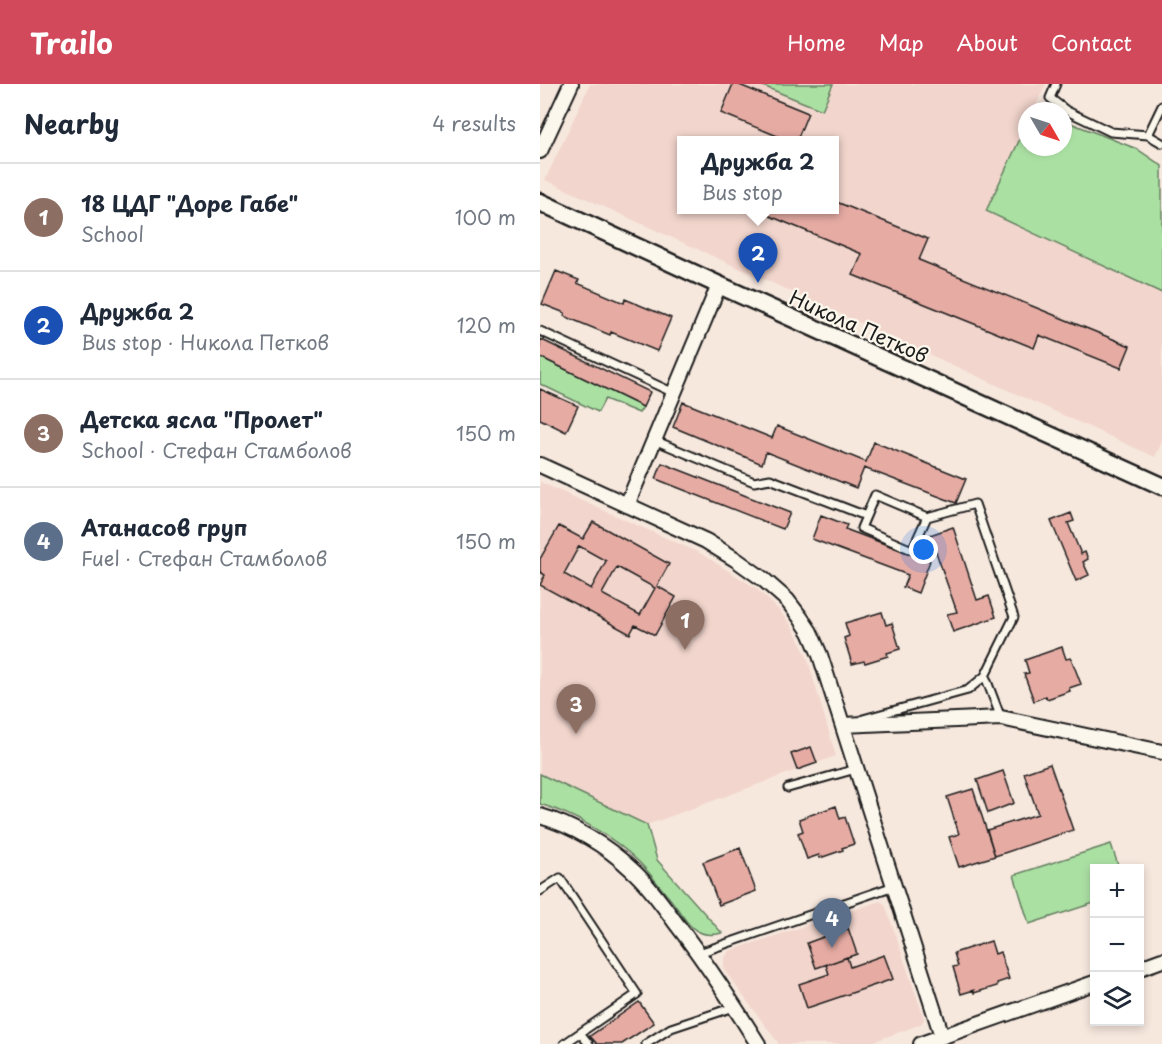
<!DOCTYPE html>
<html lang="en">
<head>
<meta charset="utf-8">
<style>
	:root { --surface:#fff; --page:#f2f2f3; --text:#1f2937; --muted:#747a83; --line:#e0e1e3; --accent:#d1495b }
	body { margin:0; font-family:"Playpen Sans",sans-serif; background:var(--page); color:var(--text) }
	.controls { position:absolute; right:18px; bottom:18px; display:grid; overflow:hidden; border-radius:0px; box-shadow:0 3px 9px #0003 }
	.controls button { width:54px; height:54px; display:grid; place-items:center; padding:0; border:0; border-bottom:2px solid var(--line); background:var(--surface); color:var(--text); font:30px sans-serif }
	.compass { position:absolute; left:478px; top:18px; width:54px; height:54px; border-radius:50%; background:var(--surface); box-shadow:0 3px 9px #0003; rotate:129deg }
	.you { position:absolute; left:384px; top:466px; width:21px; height:21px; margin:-15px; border:4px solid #fff; border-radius:50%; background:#1a73e8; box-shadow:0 0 0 9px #1a73e833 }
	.badge { display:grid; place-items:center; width:39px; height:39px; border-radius:50%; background:var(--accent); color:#fff; font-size:20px; font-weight:700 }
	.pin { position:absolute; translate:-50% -50px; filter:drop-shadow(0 2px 3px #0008) }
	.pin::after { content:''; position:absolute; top:32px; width:21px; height:18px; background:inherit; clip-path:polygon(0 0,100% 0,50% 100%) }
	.popup { position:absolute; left:137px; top:52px; width:162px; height:78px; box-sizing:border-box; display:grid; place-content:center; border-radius:0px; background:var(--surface); filter:drop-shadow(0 2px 4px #0005); font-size:20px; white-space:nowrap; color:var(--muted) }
	.popup b { font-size:22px; color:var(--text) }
	.popup::after { content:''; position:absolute; left:50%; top:100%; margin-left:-12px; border:12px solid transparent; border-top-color:var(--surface) }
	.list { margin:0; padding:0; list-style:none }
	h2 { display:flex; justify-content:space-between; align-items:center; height:78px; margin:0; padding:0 24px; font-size:26px }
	h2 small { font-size:20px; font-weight:400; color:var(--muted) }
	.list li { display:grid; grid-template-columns:39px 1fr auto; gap:18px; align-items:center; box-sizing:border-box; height:108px; padding:0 24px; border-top:2px solid var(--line) }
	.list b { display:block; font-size:22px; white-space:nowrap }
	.list p { margin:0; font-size:20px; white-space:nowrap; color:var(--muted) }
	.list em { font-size:20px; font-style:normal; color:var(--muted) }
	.icon { flex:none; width:33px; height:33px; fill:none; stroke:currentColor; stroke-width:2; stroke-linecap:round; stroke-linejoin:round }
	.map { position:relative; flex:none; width:622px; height:960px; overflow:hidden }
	header { display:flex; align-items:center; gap:36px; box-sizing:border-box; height:84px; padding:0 30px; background:var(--accent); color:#fff }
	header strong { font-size:28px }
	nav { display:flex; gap:33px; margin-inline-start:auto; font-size:21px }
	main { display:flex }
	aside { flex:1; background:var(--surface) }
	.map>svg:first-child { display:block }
	.built { fill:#f2d6cd; fill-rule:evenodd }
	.green { fill:#abe0a3; stroke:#647e60; stroke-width:1.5 }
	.building { fill:#e6aca4; stroke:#1c1c1c; stroke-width:1.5; fill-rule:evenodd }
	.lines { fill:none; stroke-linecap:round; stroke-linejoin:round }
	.service-casing { stroke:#1c1c1c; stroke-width:11 }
	.minor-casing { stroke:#1c1c1c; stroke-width:18 }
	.tertiary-casing { stroke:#1c1c1c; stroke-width:21 }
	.service { stroke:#fbf7ec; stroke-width:7 }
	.minor { stroke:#fbf7ec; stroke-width:14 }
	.tertiary { stroke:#fbf7ec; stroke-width:16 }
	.labels { text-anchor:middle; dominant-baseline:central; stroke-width:4.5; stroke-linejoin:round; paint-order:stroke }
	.street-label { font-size:20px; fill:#1c1c1c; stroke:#fbf7ec }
</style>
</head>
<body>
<header>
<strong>Trailo</strong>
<nav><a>Home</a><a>Map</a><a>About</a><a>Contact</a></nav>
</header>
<main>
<aside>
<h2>Nearby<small>4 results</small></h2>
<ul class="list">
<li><span class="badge" style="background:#8d6e63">1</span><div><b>18 ЦДГ &quot;Доре Габе&quot;</b><p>School</p></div><em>100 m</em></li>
<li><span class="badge" style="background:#1a4fb4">2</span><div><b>Дружба 2</b><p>Bus stop · Никола Петков</p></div><em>120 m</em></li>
<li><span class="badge" style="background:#8d6e63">3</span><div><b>Детска ясла &quot;Пролет&quot;</b><p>School · Стефан Стамболов</p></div><em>150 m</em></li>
<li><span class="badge" style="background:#5c6f8a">4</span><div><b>Атанасов груп</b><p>Fuel · Стефан Стамболов</p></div><em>150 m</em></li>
</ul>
</aside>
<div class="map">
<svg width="622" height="960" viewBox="0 0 622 960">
	<rect width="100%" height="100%" fill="#f7e8de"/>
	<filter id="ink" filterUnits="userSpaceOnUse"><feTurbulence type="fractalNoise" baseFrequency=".0167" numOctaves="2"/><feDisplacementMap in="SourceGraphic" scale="12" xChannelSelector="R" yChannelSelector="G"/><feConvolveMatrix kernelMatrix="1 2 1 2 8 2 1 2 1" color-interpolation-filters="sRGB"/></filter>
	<g filter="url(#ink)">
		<!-- built -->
		<path class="built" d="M50,0H506L493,27H487V40L446,126L622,209V358L615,373L5,96ZM142,56H294V125H142Z
			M0,398L160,469L216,504L238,525L251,541L259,555L268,576L296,672L107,741L0,690Z
			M340,817L345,820L384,934V936L381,940L371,944L327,960H239L184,886V875L189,867Z"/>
		<!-- green -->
		<path class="green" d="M218,0H293L282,26Z
			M523,36L597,65L622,82V209L446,127L487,40V63H523Z
			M0,273L103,323L99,329L65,315L58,328L0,300Z
			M0,690L107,741L117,776L182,849C174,851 167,852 159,848C145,841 137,821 126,810C117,799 109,788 99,778C72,752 36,731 0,720Z
			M571,760L579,784H554V819L489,840L474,791Z"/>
		<!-- building -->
		<path class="building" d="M193,0H197L268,29L257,56H247L181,29Z
			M294,117L388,155L379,176L590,262L581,284L499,251L494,264L313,191L322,170L213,125H294Z
			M16,187L39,196L37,199L84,219L85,215L131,234L117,267L71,248L70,251L24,232L25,229L2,220Z
			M0,255L110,308L103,323L0,273Z
			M0,305L38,322L26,348L0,335Z
			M143,318L232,354L237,342L326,378L334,358L426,395L416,419L324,384L316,404L226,368L222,380L133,343Z
			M122,379L250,429L243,445L116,395Z
			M531,429L534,437L528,439L541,470L545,468L548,475L543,478L549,491L536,497L511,437Z
			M281,431L307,441L305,445L390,477L378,509L363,503L368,491L272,455Z
			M53,438L129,480L117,502L136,513L115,551L95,541L90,550L0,501L5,491L0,488V475L19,442L43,455ZM39,462L66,477L51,505L24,490ZM77,483L115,504L100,531L62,510Z
			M413,443L437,516L449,512L456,533L413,548L407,530L417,528L390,451Z
			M342,528L346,541L352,539L360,565L347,569L348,572L325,579L324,577L312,580L304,554L309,552L305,539Z
			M522,563L526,575L531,574L541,600L529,604L530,607L507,615L506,612L494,617L484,590L489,589L485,576Z
			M271,663L277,679L257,686L251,670Z
			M510,680L533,746L455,772L447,746L498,730L484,689Z
			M463,687L474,719L448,729L437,696Z
			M433,705L455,772L419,783L409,753L419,750L407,713Z
			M296,722L300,735L305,733L314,760L302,764L303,766L280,774L279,771L267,775L258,749L263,747L259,735Z
			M200,764L216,807L179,821L163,778Z
			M308,844L317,870L276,884L267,859Z
			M451,857L455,870L460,868L469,895L457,899V902L434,909V906L421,910L413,883L418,882L414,869Z
			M344,871L353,895L267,924L259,900L289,890L286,881L307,873L310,883Z
			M99,918L114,939L82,960H57L50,952Z"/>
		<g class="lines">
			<!-- service casing -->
			<g class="service-casing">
				<path id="service" d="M516,0L510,14L527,27L571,48L608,51L622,59
					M608,51L622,22
					M0,247L134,309
					M114,356L214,398L230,395L326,432
					M445,592L461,634
					M323,635L428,606L445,592L474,533L435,420L387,433L372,466L321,444L335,411L387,433
					M248,704L316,685
					M0,807L20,794L97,910L40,949
					M159,869L354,802
					M24,960L40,949L49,960
					M106,960L131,944L194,923"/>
			</g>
			<!-- minor casing -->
			<g class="minor-casing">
				<path id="minor" d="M0,67L31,0
					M0,381L166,457L195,475L223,495L247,516L260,533L270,548L280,571L402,952
					M87,421L179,201
					M303,641L461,634L622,668
					M0,732C32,741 67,762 91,785C107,799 123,821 135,838C165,877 192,918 218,960
					M600,884L622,876
					M381,960L554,899"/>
			</g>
			<!-- tertiary casing -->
			<g class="tertiary-casing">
				<path id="tertiary" d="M0,118L179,201L622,402"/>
			</g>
			<!-- service -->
			<use href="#service" class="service"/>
			<!-- minor -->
			<use href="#minor" class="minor"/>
			<!-- tertiary -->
			<use href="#tertiary" class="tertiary"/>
		</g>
	</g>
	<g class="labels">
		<!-- street labels -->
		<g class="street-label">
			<text transform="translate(319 242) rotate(24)">Никола Петков</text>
		</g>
	</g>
</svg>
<div class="controls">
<button>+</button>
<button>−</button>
<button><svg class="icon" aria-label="layers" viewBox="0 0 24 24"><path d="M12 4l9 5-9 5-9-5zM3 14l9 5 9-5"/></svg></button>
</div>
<svg class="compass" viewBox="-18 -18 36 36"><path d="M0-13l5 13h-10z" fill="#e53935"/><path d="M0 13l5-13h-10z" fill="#747a83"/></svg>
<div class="you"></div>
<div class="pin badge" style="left:145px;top:566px;background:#8d6e63">1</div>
<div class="pin badge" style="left:218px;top:199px;background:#1a4fb4">2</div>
<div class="popup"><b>Дружба 2</b>Bus stop</div>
<div class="pin badge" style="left:36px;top:650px;background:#8d6e63">3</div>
<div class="pin badge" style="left:292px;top:864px;background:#5c6f8a">4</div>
</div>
</main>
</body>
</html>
